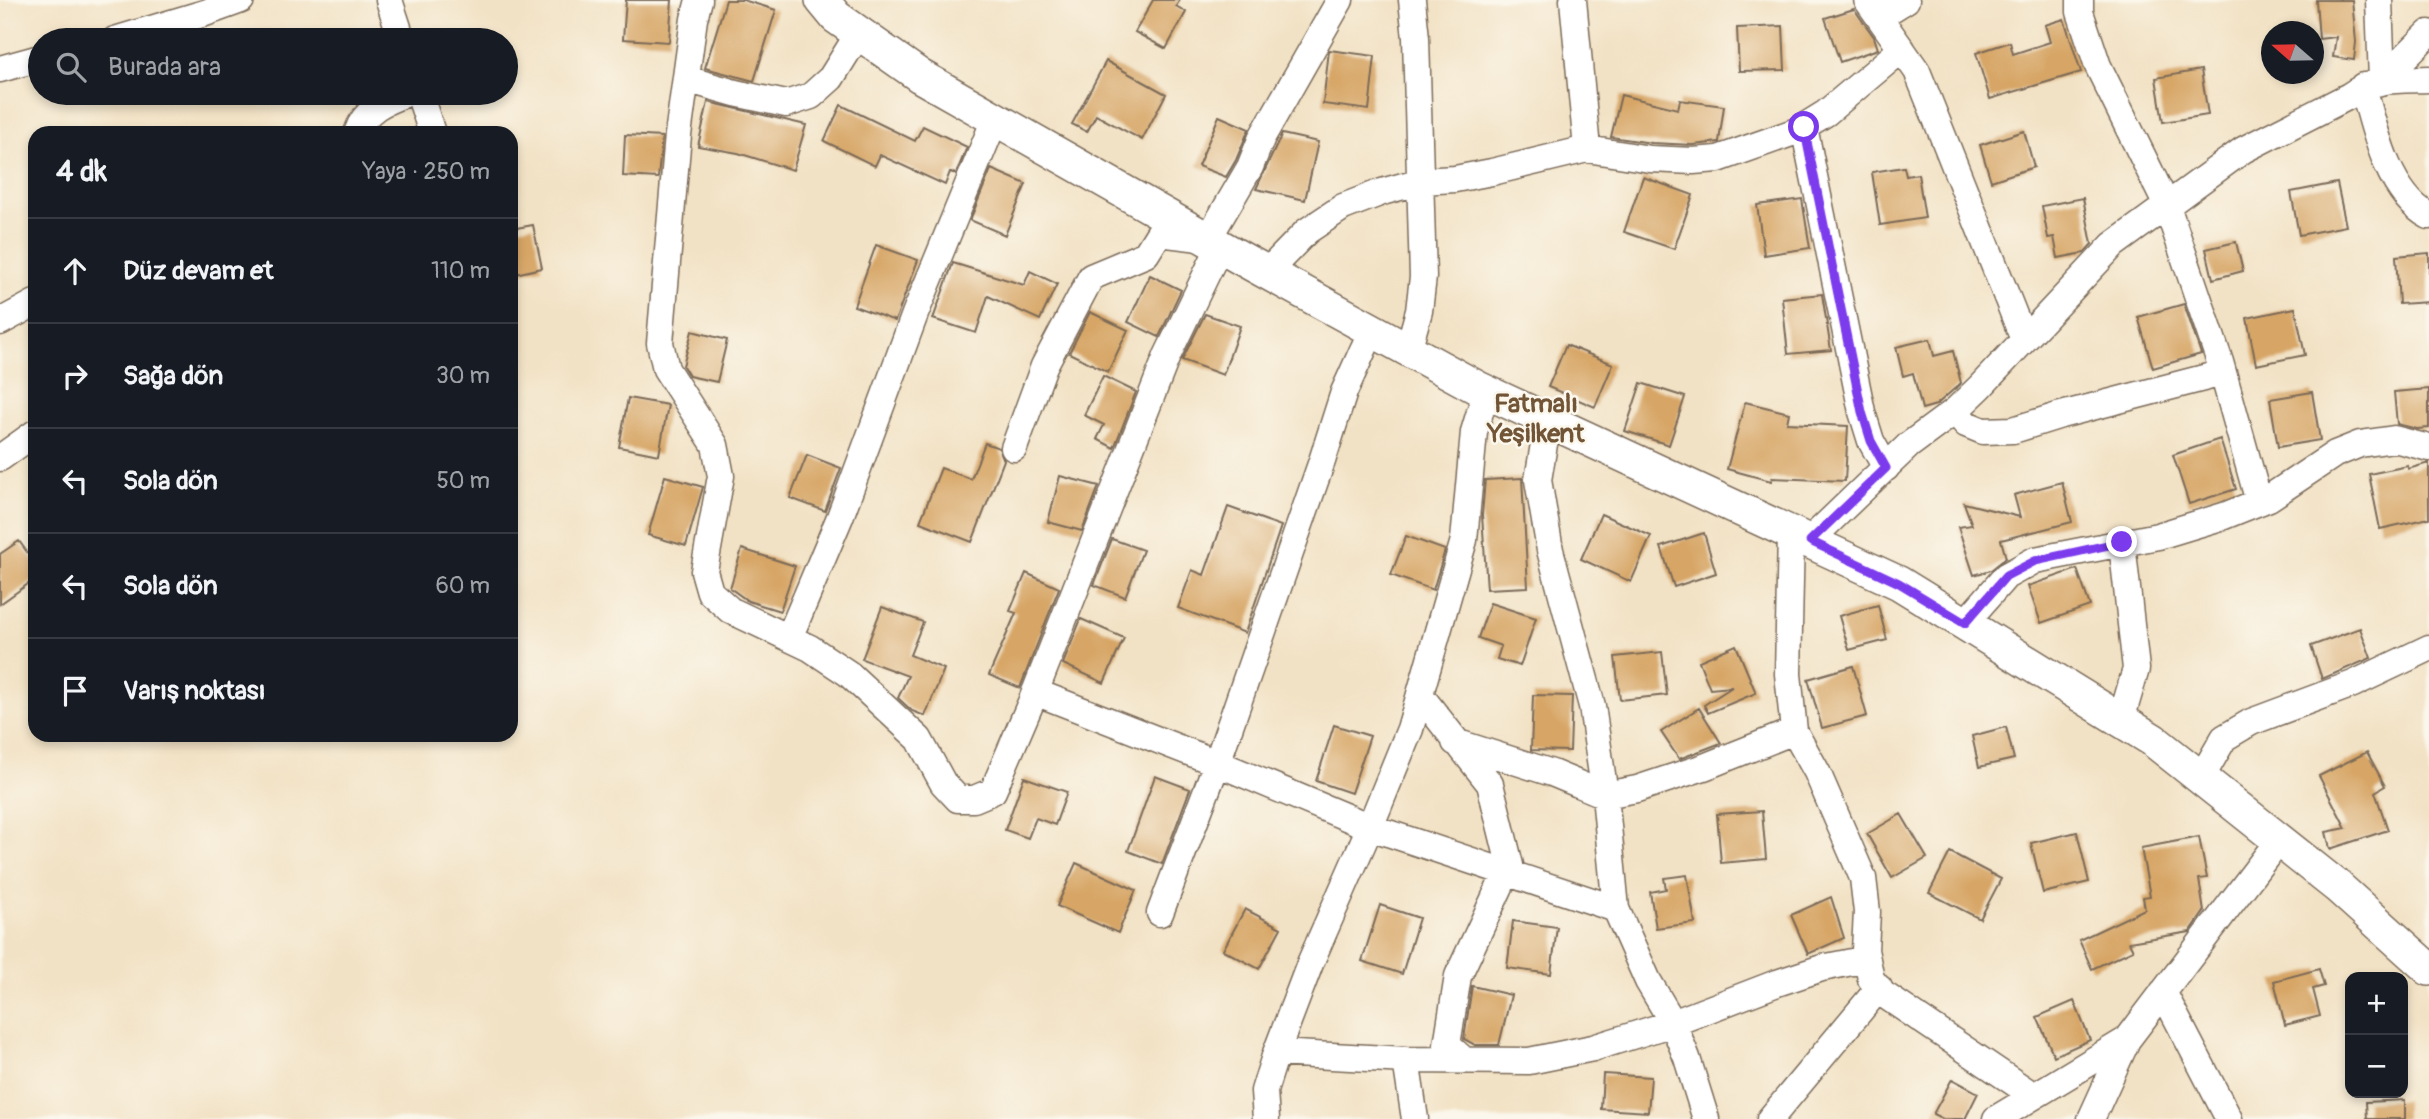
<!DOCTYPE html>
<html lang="tr">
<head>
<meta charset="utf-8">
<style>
	:root { --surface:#171b24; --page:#242831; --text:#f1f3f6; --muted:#9ea1a6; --line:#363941 }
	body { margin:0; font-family:Pangolin,sans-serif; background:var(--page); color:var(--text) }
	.controls { position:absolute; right:21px; bottom:21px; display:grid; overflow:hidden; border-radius:14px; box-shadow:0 4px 10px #0003 }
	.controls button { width:63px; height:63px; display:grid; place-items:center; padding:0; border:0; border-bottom:2px solid var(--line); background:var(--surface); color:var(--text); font:35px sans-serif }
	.compass { position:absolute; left:2261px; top:21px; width:63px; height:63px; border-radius:50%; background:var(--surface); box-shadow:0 4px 10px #0003; rotate:290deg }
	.stop { position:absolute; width:21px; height:21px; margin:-16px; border:5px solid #7c3aed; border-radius:50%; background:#fff }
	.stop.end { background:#7c3aed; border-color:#fff; box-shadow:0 2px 7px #0008 }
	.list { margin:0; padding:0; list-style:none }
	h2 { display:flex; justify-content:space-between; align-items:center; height:91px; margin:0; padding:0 28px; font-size:30px }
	h2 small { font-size:23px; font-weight:400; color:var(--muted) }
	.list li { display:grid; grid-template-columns:46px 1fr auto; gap:21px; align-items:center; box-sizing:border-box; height:105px; padding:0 28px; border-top:2px solid var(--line) }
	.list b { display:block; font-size:26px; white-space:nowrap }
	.list em { font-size:23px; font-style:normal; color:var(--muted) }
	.icon { flex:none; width:38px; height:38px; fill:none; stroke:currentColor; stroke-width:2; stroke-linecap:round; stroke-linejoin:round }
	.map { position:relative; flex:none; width:2429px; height:1119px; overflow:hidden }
	.search { position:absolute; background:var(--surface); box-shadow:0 4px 10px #0003; left:28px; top:28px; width:490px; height:77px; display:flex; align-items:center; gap:18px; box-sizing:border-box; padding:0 24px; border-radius:38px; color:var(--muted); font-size:26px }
	.panel { position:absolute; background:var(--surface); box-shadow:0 4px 10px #0003; left:28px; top:126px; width:490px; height:616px; border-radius:21px }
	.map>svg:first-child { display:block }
	.building { fill:#d7a666 }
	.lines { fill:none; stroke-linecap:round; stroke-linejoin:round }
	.minor-casing { stroke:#7b6a58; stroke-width:29 }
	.tertiary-casing { stroke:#7b6a58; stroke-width:36 }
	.minor { stroke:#fff; stroke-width:26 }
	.tertiary { stroke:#fff; stroke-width:33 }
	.route { stroke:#7c3aed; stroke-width:9 }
	.labels { text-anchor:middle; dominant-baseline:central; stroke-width:5; stroke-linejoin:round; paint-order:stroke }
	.quarter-label { font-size:26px; font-weight:bold; fill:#725537; stroke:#fbf7ec }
</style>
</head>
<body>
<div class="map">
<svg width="2429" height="1119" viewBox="0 0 2429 1119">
	<rect width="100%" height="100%" fill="#fbf7ec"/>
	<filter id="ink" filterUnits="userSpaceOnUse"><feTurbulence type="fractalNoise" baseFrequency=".0143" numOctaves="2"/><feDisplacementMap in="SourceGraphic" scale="14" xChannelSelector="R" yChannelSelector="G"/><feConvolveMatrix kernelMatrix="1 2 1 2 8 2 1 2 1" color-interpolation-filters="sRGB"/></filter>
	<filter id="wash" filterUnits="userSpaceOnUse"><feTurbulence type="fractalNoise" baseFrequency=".00686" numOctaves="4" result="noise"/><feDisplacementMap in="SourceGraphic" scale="28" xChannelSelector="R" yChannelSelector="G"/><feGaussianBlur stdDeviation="1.57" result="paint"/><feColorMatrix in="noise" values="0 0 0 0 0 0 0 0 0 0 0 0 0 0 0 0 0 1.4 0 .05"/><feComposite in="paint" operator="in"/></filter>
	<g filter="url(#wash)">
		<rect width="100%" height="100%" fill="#f2e2c5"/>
		<g id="blocks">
			<!-- building -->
			<path class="building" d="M626,0H672L669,42L623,39Z
				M726,0H743L776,10L754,81L705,68Z
				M1153,0H1180L1176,6L1186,12L1166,49L1135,32Z
				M2316,0H2352L2356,42L2354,60L2333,57L2336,37L2319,39Z
				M1854,9L1874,37L1878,49L1840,62L1825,18Z
				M2064,19L2081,72L1990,99L1976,53L2010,42L2013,54L2050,42L2045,25Z
				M1783,26L1785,70L1739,71L1737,28Z
				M1329,50L1375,56L1369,110L1323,104Z
				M1106,61L1166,94L1142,140L1096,115L1087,132L1072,124Z
				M2201,70L2208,115L2163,122L2156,78Z
				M1621,95L1678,109L1680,100L1724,106L1719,142L1693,145L1652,143L1611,137Z
				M708,102L806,125L793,170L738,153L698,146Z
				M841,105L915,141L923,126L967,147L956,174L950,172L945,185L880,155L875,166L824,141Z
				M1219,116L1249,129L1236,160L1226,177L1198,166Z
				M2024,131L2034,167L1991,181L1980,145Z
				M1282,134L1318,142L1305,200L1256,189Z
				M625,135L662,137L658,178L623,176Z
				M1904,167L1906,176L1918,174L1925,218L1880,225L1872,172Z
				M991,169L1026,184L1005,235L970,220Z
				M1643,177L1693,195L1674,249L1624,232Z
				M2337,183L2346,226L2299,235L2291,192Z
				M2083,198L2092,244L2084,253L2058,258L2054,237L2048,238L2042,206Z
				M1802,199L1810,248L1764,255L1757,205Z
				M533,225L542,268L511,275V229Z
				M2236,242L2243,271L2213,279L2206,249Z
				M876,245L918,260L895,321L854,306Z
				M2429,253V302L2399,304L2396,256Z
				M953,263L1024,285L1030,271L1057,284L1040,320L988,296L976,333L933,319Z
				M1150,275L1181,290L1159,337L1128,322Z
				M1822,294L1831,350L1788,354L1782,298Z
				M2184,304L2201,354L2153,368L2138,317Z
				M2295,308L2305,355L2256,365L2247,318Z
				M1090,312L1128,330L1108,372L1069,353Z
				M1205,314L1240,326L1223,375L1182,360Z
				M692,331L727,340L717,382L689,376L683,366Z
				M1930,339L1934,356L1953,351L1961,383L1936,405L1922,409L1913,373L1903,376L1896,347Z
				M1566,345L1613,364L1595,407L1548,387Z
				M1103,376L1136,392L1114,448L1097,439L1104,425L1084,415Z
				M1641,383L1685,397L1669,445L1625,431Z
				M2429,389V428L2417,429L2397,424L2394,392Z
				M2312,392L2320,440L2278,447L2270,399Z
				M628,398L668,405L659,455L619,447Z
				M1745,402L1789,413L1787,423L1848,426L1845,481L1772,478L1771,481L1727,469Z
				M2220,439L2236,489L2189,504L2173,455Z
				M985,443L999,448L1004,460L972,542L920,522L941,468L971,479Z
				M807,455L841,468L825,511L790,498Z
				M2429,463V518L2380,529L2369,474L2408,466V469Z
				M665,476L703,487L686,546L648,535Z
				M1060,476L1099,486L1082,531L1048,522Z
				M1522,478L1528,587L1487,589L1482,515L1485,480Z
				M2062,482L2072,522L2001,540L2006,558L1991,570L1974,575L1958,527L1972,525L1964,503L2020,517L2014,495Z
				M1228,507L1281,526L1245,633L1178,608L1192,570L1204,575Z
				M1601,514L1651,536L1631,582L1581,559Z
				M1704,533L1716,573L1674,587L1661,547Z
				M1406,536L1445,550L1433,590L1391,575Z
				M1112,539L1143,550L1125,597L1094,585Z
				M19,541L35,563V579L0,604V554Z
				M742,549L795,566L780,611L748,601L730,588Z
				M2077,569L2090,606L2041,623L2028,586Z
				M1026,573L1059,588L1020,688L989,675L1016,613L1010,611Z
				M1490,603L1536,618L1520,666L1497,659L1501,646L1478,638Z
				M1878,605L1887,640L1849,650L1839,616Z
				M882,607L923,622L910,655L944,669L925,716L912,711L898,698L908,676L862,659Z
				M1081,619L1124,638L1104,683L1063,664Z
				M2360,628L2371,658L2322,679L2311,646Z
				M1736,645L1756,693L1708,713L1704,705L1732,687L1710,689L1699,661Z
				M1662,652L1667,695L1620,700L1615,657Z
				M1853,666L1867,716L1822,728L1808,679Z
				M1533,695L1572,696L1570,751L1531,750Z
				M1699,708L1721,743L1679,759L1661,732Z
				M1334,725L1370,736L1351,793L1316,781Z
				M2006,727L2014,759L1979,767L1972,736Z
				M2367,752L2385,786L2375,792L2388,830L2330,849L2326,832L2346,828L2319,776Z
				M1155,776L1190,789L1162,864L1128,851Z
				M1024,777L1067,792L1055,825L1036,818L1028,838L1005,830Z
				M1762,811L1766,859L1721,863L1717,814Z
				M1901,814L1927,858L1892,878L1867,834Z
				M2077,832L2089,882L2043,893L2031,843Z
				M2199,837L2207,878L2199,879L2204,912L2190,932L2129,942L2133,950L2092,969L2079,940L2145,909L2143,897L2150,896L2141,848Z
				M1950,852L2001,879L1980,919L1929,893Z
				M1076,863L1136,890L1118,933L1057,906Z
				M1687,875L1695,923L1656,928L1650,892L1666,889L1664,878Z
				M1831,897L1844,938L1808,954L1791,915Z
				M1380,905L1419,918L1402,974L1362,961Z
				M1245,909L1281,928L1259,969L1223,950Z
				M1513,921L1557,927L1551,974L1507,968Z
				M2319,969L2324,986L2313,989L2320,1016L2285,1025L2274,981Z
				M1472,986L1511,995L1499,1045H1475L1464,1039Z
				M2074,1001L2090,1040L2054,1056L2037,1017Z
				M1603,1074L1651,1077L1648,1112L1601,1109Z
				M1952,1079L1978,1093L1965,1119H1943L1933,1114Z
				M2405,1100V1119H2367L2366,1102Z"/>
		</g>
	</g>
	<g filter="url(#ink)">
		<use href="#blocks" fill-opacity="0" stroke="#7b6a58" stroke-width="2"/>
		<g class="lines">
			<!-- minor casing -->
			<g class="minor-casing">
				<path id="minor" d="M389,0L402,40
					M699,0L694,19L678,135L660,343L666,369L715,445L721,476L704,571L710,592L730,610L810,648L849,674L919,739L943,783L958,799H974L993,791L1032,700L1167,356L1220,246
					M1573,0L1587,149
					M1867,0L1917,71L2024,340
					M2080,0V12L2098,66L2167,206L2220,362L2259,502
					M2379,0L2382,80
					M1879,17L1906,0
					M115,40L205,13L241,0
					M0,69L40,58
					M686,79L735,93L786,104L811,96L831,78L859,33
					M2382,80L2429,33
					M2363,86C2374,128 2388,194 2429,216
					M419,93L432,133
					M1804,127L1862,412L1871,441L1886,468
					M357,133C365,109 385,101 407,93
					M1267,272L1307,231L1343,207L1382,192L1421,181L1455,179L1492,172L1587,149L1650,159L1693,161L1718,159L1797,131L1826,113L1902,49
					M0,322L35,303
					M1408,350L1419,311L1423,277L1416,38L1412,0
					M1955,411L1966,424L1983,431L2013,430L2061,415L2223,373
					M1548,420L1538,480L1550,550L1592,706L1605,795L1616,909L1648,981L1673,1023L1687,1058L1706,1119
					M1014,448L1044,366L1091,277L1146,254L1159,233L1208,239L1250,167L1262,137L1340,0
					M0,458L35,433
					M1791,533L1788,674L1794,731L1817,772L1863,878L1867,912L1865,950L1871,979L1883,994L2034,1096
					M1809,541L1909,445L1955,411L1980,387L2113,245L2243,150L2349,96C2375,77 2398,80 2429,79
					M1965,623L2006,576L2035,560L2158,536L2224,516L2269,498L2335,454L2360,444L2394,439L2429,448
					M789,638L840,517L915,314L995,119
					M1035,692L1217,763L1370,827L1616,909
					M1420,695L1490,784L1510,865L1458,976L1447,1045L1464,1060
					M2121,720L2136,669L2122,543
					M1455,742L1552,773L1605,795L1637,789L1704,767L1794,731
					M2201,778L2224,738L2251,722L2353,684L2429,648
					M1160,913L1217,763L1322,461L1344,392L1372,330
					M2163,992L2229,1119
					M1276,1053L1406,1060L1529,1061L1593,1048L1673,1023L1777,983L1822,968L1867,959
					M1406,1060L1415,1119
					M1266,1119L1264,1091L1276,1053L1311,961L1370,827L1410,729L1464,540L1474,432L1486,392
					M1770,1119L1879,988
					M1996,1119L2127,1040
					M2091,1119L2127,1040L2279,840"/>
			</g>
			<!-- tertiary casing -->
			<g class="tertiary-casing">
				<path id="tertiary" d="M822,0L836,17L920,76L1246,261L1478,388L1899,583L2153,740L2338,887L2429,969"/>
			</g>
			<!-- minor -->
			<use href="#minor" class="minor"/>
			<!-- tertiary -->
			<use href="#tertiary" class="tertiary"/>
		</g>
	</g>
	<g class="lines" filter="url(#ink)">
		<!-- route -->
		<path class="route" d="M1804,127L1862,412L1871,441L1886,468L1810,541L1899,583L1965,623L2006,576L2035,561L2122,542"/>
	</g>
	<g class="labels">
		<!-- quarter labels -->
		<g class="quarter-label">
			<text x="1536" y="404">Fatmalı<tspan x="1536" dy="30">Yeşilkent</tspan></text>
		</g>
	</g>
</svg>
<div class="controls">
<button>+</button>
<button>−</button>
</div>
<svg class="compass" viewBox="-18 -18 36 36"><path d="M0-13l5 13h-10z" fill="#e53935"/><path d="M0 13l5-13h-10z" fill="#9ea1a6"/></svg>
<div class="stop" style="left:1804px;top:127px"></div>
<div class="stop end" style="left:2122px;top:542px"></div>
<div class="search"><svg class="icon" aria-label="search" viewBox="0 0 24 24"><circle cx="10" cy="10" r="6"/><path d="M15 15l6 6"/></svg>Burada ara</div>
<section class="panel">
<h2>4 dk<small>Yaya · 250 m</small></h2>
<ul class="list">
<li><svg class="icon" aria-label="ahead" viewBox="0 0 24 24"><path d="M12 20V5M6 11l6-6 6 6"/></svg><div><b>Düz devam et</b></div><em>110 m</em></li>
<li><svg class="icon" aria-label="right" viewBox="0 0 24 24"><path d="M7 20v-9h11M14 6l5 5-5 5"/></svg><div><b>Sağa dön</b></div><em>30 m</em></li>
<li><svg class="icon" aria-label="left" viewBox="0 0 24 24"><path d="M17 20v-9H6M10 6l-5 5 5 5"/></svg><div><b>Sola dön</b></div><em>50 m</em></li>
<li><svg class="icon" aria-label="left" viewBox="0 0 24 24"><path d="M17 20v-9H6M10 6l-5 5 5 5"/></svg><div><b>Sola dön</b></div><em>60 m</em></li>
<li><svg class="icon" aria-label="arrive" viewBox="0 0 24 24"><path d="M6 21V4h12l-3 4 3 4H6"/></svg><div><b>Varış noktası</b></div></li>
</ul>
</section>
</div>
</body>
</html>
